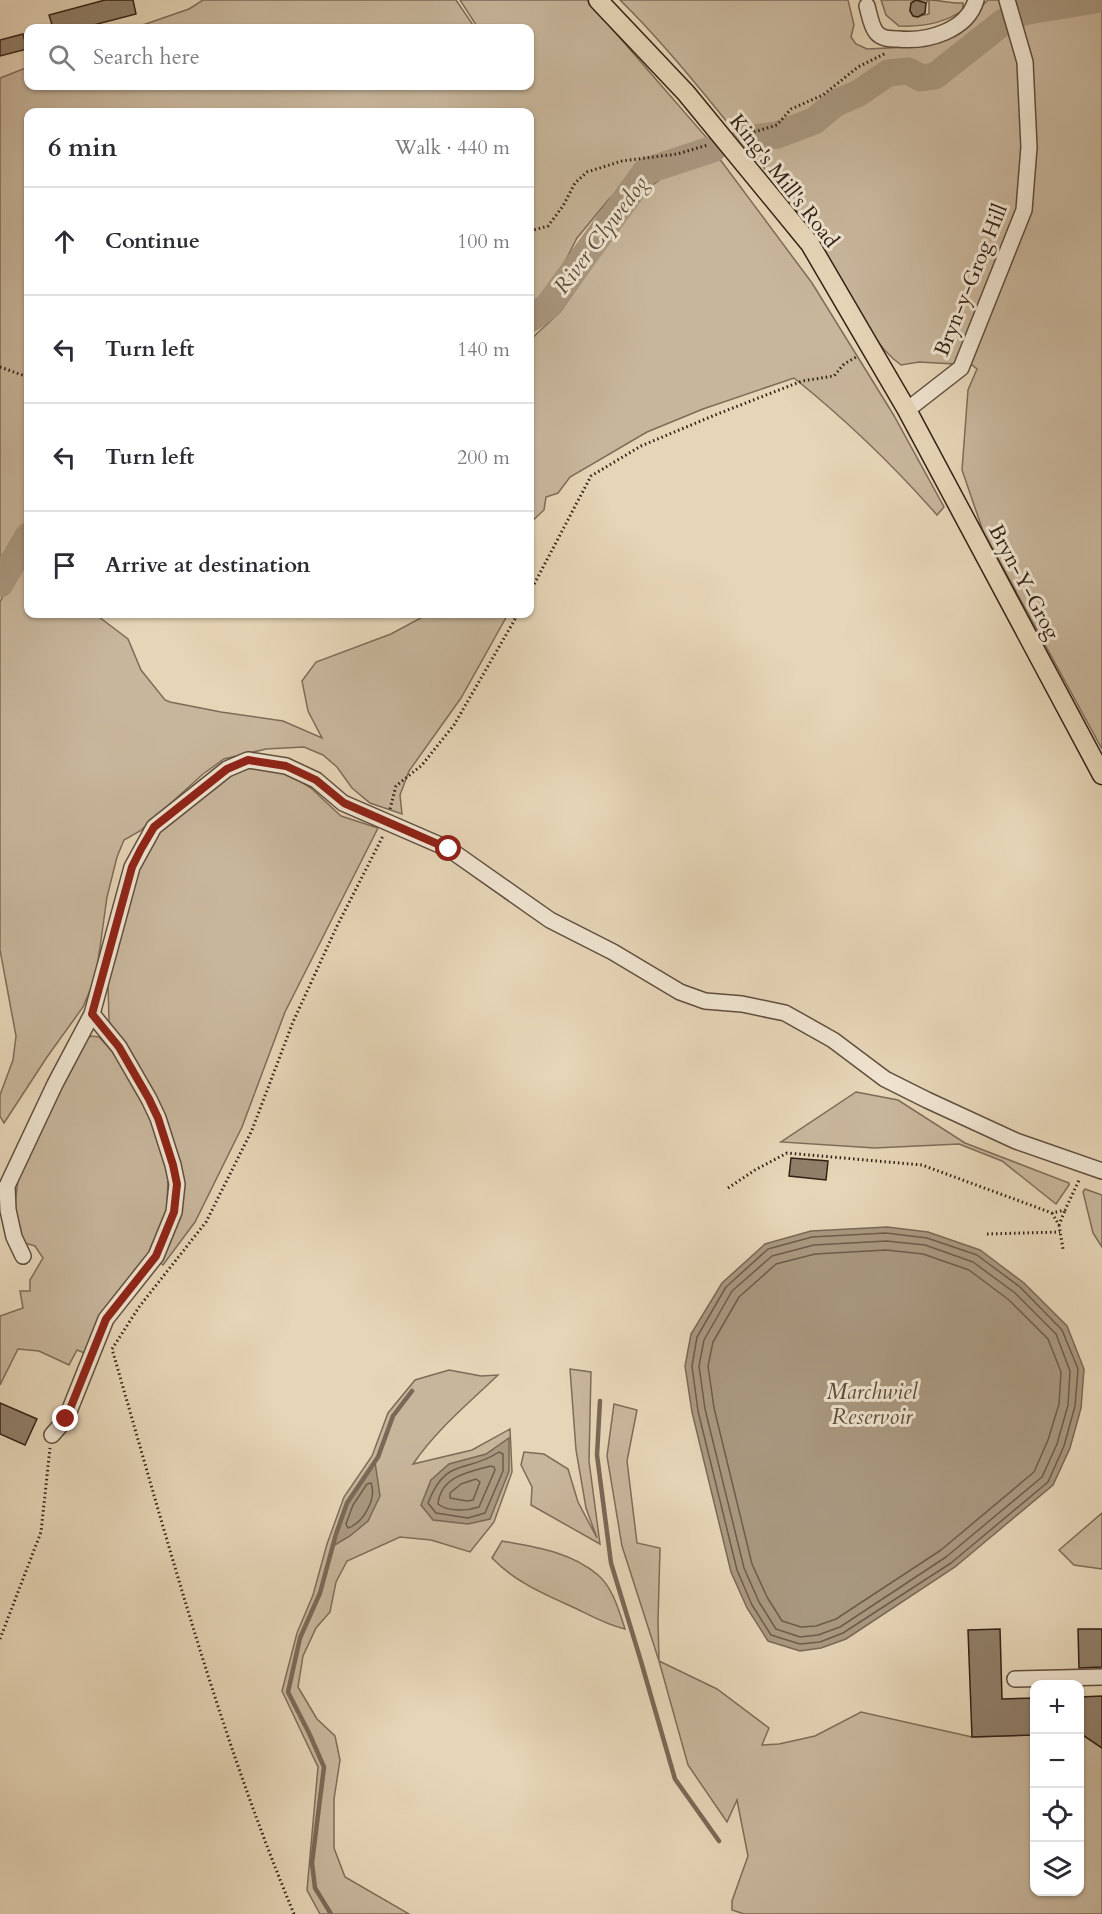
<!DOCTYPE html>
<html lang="en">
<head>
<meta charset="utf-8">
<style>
	:root { --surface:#fff; --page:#f2f2f3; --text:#2b2b33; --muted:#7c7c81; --line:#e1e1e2 }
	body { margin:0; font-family:Cardo,serif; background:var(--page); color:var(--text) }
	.controls { position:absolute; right:18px; bottom:18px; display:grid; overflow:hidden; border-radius:12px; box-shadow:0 2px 4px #0004 }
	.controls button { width:54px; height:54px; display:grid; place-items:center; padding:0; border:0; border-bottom:2px solid var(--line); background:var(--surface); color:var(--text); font:30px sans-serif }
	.stop { position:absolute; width:18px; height:18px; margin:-14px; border:4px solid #8f2418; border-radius:50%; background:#fff }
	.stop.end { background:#8f2418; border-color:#fff; box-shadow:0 2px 6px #0008 }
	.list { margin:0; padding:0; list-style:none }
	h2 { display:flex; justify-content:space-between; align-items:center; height:78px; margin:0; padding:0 24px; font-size:26px }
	h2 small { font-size:20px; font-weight:400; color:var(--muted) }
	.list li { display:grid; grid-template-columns:39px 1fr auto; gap:18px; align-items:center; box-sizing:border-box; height:108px; padding:0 24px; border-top:2px solid var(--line) }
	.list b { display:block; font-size:22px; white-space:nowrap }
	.list em { font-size:20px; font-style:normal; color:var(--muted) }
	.icon { flex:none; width:33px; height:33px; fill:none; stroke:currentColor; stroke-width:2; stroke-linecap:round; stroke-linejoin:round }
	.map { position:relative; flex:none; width:1102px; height:1914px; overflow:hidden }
	.search { position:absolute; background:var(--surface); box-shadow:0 2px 4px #0004; left:24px; top:24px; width:510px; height:66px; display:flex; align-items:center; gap:15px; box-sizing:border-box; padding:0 21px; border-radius:12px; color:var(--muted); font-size:22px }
	.panel { position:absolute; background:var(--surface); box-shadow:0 2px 4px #0004; left:24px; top:108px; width:510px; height:510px; border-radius:12px }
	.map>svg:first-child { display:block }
	.green { fill:#c8b69c; stroke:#7e6c59; stroke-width:1.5 }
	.water { fill:#a99880; stroke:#7a6856; stroke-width:1.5 }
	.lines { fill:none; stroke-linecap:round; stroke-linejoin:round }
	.shore { stroke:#6e5c4b; stroke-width:1.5 }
	.stream { stroke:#7a6856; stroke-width:4.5 }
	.river { stroke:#a99880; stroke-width:27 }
	.building { fill:#907f6a; stroke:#332116; stroke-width:1.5 }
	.minor-casing { stroke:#604e3e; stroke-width:18 }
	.major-casing { stroke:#332116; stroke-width:21 }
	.path { stroke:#332116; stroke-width:3; stroke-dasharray:1.5 3; stroke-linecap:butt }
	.minor { stroke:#efe4d0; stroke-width:15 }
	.major { stroke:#e6d5b7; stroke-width:18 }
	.route { stroke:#8f2418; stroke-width:8 }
	.labels { text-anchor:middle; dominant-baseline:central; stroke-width:6; stroke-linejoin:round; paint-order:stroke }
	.street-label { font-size:21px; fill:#332116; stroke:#efe4d0 }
	.water-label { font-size:22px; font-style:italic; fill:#5c4b3b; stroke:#efe4d0 }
</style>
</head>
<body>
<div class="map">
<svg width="1102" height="1914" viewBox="0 0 1102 1914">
	<rect width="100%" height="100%" fill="#e6d5b7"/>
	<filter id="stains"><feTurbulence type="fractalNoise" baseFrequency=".00333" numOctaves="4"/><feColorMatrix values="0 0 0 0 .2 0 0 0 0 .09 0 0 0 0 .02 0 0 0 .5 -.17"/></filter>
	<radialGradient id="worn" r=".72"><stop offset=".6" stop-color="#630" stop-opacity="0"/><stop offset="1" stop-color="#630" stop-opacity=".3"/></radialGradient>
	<!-- green -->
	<path class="green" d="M203,0H456L475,28H134L189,9Z
		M460,0H587L713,145L657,161L637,173L609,199L577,238L545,301L530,314V112H28V529L0,572V78L28,67V86H530V28H478Z
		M620,0H848L854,25L851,37L856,44L867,49L908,47L955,32L988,0H1003L1017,10L1045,11L1102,1V749L983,531L962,470L968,390L977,369L972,365L919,362L901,365C866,340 844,280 820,244C790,200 757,158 723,117C690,76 657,36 620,0Z
		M881,0H928L925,5L919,0L911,3L910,11L916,17L929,14V0C942,0 951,4 963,3V10C945,23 921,27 899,26L886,15Z
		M719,158L812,283L893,414L944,507L937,515C893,465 845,419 794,378L703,409L647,432L570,477L558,493L546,497L544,510L530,523V340L560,312L635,205L651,186L671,172Z
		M28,546V614H95L128,639L141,670L165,700L170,702L221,712L283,721L322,738L308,711L302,681L316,662L391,634L428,614H508L461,698L409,771L400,795L402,814L370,803L352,788L337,767L323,755L304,747L266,749L224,759L203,774L140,831L124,840L117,857L107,897L96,976L83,1007L47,1057L4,1123L0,1116V1095L13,1060L16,1036L0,950V602Z
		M251,765L288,773L312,789L341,816L378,828L285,1012L242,1127L195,1222L163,1265L158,1261L177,1216L155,1098L131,1052L109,1022L108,982L137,867L159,830L228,775Z
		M91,1036L99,1037L118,1058L154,1125L168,1175L167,1212L151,1253L87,1354L77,1350L69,1365L39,1351L18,1349L0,1385V1316L23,1308L20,1291H30V1280L43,1258L35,1246L21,1242L14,1210L20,1167L86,1040Z
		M856,1092L898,1100L965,1143L1069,1183V1185L1056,1204L1002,1161L959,1144L875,1148L781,1142Z
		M1085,1189L1102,1195V1247L1093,1233L1083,1192Z
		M570,1369L591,1372L589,1461L600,1544L531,1505L532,1487L521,1465L524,1452L544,1454L568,1469L578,1502L597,1538L586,1508L576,1450Z
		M449,1370L481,1376L498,1375C468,1404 437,1429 413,1464L472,1450L510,1429L512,1472L494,1522L470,1552L431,1540L400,1537L347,1561L336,1582L330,1612L316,1628L303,1656L298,1687L317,1719L335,1736L340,1760L334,1799V1848L345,1877L409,1914H320L307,1890L318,1767L282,1691L297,1633L313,1595L327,1544L344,1497L372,1456L388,1413L415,1380Z
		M614,1404L637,1410L627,1461L637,1543L660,1548L658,1622L659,1661L717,1689L769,1728L762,1745L779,1744L815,1736L861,1712L972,1737L1034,1735V1892H1080L1081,1734L1102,1748V1914H744L732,1910V1901L748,1856L737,1800L727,1822L688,1765L659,1661L622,1546L607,1456Z
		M1102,1513V1569L1074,1565L1059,1550Z
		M502,1541C536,1547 571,1552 598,1575C613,1588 619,1611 625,1629C607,1625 593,1617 577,1609C546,1595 516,1583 492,1558Z"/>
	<!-- water -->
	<path class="water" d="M887,1227L928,1232L980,1250L1024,1283L1067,1326L1084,1369L1081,1408L1070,1448L1053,1485L955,1567L846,1639L821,1648L800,1651L768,1641L747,1608L731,1572L692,1412L685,1366L691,1334L722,1283L765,1244L811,1231Z
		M509,1438V1471L490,1519L468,1524L433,1520L421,1505L431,1480L449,1464L486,1454Z
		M375,1462L380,1496L368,1521L350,1536L333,1546L347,1503Z"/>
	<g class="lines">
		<!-- shore -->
		<path class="shore" d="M886,1233L927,1238L977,1255L1020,1287L1062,1330L1078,1369L1075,1406L1064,1446L1048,1482L951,1563L843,1633L820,1642L800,1644L771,1635L752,1605L737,1570L698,1411L692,1366L697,1337L726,1287L768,1249L812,1237Z
			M886,1241L925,1245L973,1262L1015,1293L1056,1334L1070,1371L1068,1405L1057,1444L1042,1477L946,1557L840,1627L818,1635L800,1637L776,1629L759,1602L744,1568L705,1409L699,1366L704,1340L732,1291L772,1256L814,1245Z
			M886,1250L923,1254L969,1270L1009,1300L1048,1339L1061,1372L1059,1404L1048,1440L1034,1472L941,1550L836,1619L816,1626L801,1627L782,1621L767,1597L752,1564L714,1408L708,1366L713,1342L739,1297L776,1264L815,1254Z
			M499,1452L503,1454V1471L485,1513L468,1518L436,1513L428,1503C446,1456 466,1474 499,1452Z
			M491,1466L494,1467L495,1470L479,1507C467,1511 448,1512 438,1504C441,1476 469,1472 491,1466Z
			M476,1479L480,1482L473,1500L467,1501L450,1498V1493L461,1484Z
			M371,1483C377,1499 363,1523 348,1528L346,1524L353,1505L367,1484Z"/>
		<!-- stream -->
		<path class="stream" d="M1038,0L1042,8
			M600,1401L597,1455L611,1563L640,1658L675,1779L719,1841
			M331,1914L315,1888L312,1863L324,1767L309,1733L288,1692L300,1638L320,1593L336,1534L347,1503L378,1457L393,1416L412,1391"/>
		<!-- river -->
		<path class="river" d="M744,139L777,135L814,121L836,103L859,93L888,73L908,71L921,78L935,76L1002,23L1023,12L1095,0
			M530,319L548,306L646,171L713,149
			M0,584L28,536"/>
	</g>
	<!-- building -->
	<path class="building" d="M105,0H133L136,14L82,28H53L49,15Z
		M916,0L926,3L925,13L918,17L913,16L910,11L911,3Z
		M23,34L27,49L0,56V40Z
		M791,1158L828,1161L826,1180L789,1176Z
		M0,1403L37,1419L25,1445L0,1434Z
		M1000,1629L1002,1699L1035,1698V1735L972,1737L968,1630Z
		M1078,1629H1102V1667L1079,1668Z
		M1102,1696V1748L1080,1733V1697Z"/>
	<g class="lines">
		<!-- minor casing -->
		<g class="minor-casing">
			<path id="minor" d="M867,6C869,13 871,26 876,32C881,39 891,39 898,39C927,42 967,31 976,0
				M907,410L961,368L1024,210L1029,147L1025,62L1007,0
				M23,1256L14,1237L8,1210L7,1186L55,1084L92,1014L132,867L154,827L227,769L248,760L286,766L316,780L343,803L449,849L550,920L613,952L680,992L705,1001L742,1004L785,1013L833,1040L885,1079L927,1100L1016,1141L1102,1171
				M52,1435L66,1419L106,1319L156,1256L174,1212L177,1184L173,1165L158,1118L149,1099L119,1047L92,1014
				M1015,1679L1102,1677"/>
		</g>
		<!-- major casing -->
		<g class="major-casing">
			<path id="major" d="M598,0L686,93L810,244L907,410L1102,775"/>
		</g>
		<!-- path -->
		<path class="path" d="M741,136L777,125L791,109L823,95L858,67L886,53
			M530,231L548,226L563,206L575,183L587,172L622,161L677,154L708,145
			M0,367L28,377
			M530,592L591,476L641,446L715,415L802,381L834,376L844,364L858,356
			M390,809L396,786L422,765L454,725L518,614
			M728,1188L755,1170L787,1153L922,1165L1052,1213L1065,1210L1080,1178
			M1052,1213L1059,1225L1065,1210
			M1059,1225L1063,1249
			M987,1234L1060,1232
			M0,1639L41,1532L50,1448
			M294,1914C218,1731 167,1539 112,1349L139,1307L206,1222L252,1130L293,1022L337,926L383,836"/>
		<!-- minor -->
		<use href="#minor" class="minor"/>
		<!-- major -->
		<use href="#major" class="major"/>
	</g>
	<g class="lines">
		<!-- route -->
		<path class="route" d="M66,1419L106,1319L156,1256L174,1212L177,1184L173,1165L158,1118L149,1099L119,1047L92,1014L132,867L141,849L154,827L227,769L248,760L286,766L316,780L344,803L449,849"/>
	</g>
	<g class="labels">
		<!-- street labels -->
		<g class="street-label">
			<text transform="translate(784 181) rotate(52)">King's Mill's Road</text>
			<text transform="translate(971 280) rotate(-68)">Bryn-y-Grog Hill</text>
			<text transform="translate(1024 582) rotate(62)">Bryn-Y-Grog</text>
		</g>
		<!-- water labels -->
		<g class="water-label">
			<text transform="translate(601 235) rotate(-53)">River Clywedog</text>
			<text x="872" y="1392">Marchwiel<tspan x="872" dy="25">Reservoir</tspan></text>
		</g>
	</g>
	<rect width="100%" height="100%" filter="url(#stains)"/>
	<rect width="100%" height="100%" fill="url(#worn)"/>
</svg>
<div class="controls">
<button>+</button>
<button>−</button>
<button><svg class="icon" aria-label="locate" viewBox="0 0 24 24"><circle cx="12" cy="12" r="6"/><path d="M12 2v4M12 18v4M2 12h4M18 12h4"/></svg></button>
<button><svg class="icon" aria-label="layers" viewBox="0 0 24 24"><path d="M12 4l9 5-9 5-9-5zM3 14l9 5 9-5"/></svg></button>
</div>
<div class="stop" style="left:449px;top:849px"></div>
<div class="stop end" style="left:66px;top:1419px"></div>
<div class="search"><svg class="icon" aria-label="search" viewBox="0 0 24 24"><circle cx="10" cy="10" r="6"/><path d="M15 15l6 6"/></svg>Search here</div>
<section class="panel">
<h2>6 min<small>Walk · 440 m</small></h2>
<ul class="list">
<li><svg class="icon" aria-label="ahead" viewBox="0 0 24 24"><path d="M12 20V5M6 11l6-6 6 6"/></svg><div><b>Continue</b></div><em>100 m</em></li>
<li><svg class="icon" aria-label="left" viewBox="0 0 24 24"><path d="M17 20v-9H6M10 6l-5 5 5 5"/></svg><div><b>Turn left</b></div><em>140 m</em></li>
<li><svg class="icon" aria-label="left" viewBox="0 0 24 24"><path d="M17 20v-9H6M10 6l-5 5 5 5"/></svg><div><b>Turn left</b></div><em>200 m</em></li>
<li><svg class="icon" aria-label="arrive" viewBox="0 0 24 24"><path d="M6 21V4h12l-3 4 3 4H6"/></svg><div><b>Arrive at destination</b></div></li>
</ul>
</section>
</div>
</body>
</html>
